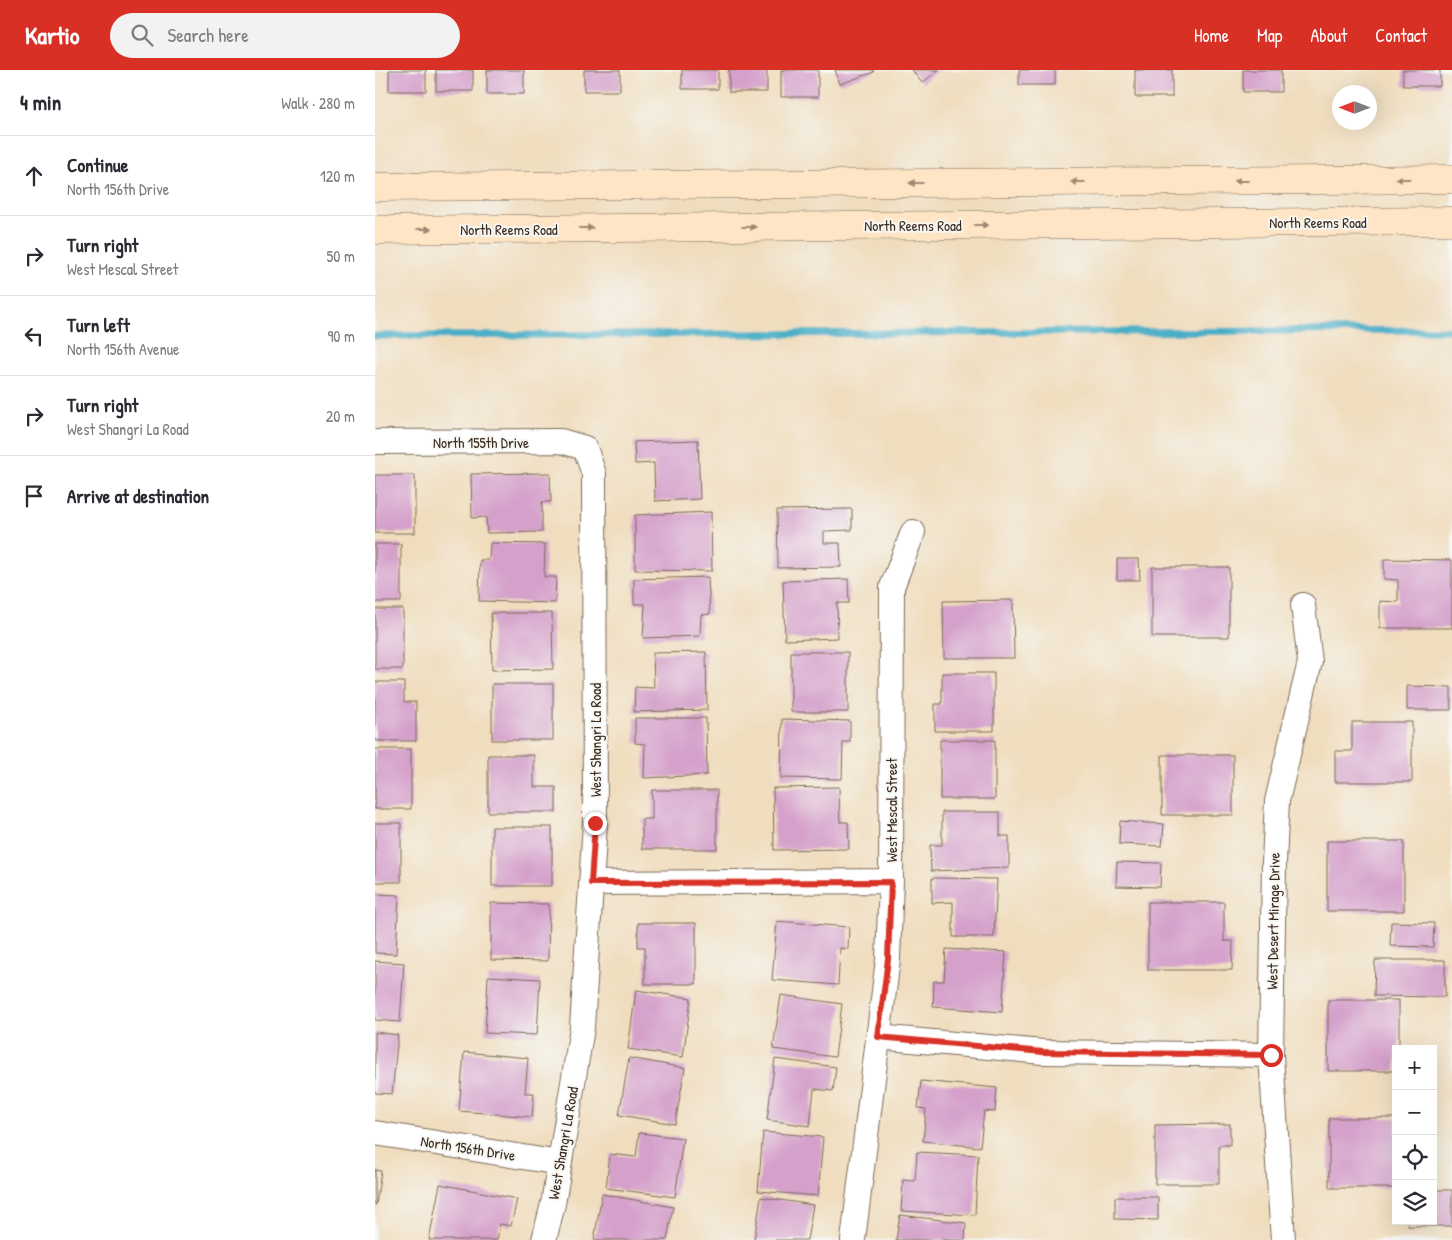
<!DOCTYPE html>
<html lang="en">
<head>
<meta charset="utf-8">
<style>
	:root { --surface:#fff; --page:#f2f2f3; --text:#2b2b33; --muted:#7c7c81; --line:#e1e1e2; --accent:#d93025 }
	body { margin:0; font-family:"Patrick Hand",sans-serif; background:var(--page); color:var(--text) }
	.controls { position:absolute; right:15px; bottom:15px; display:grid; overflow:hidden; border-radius:0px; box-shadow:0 5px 20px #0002 }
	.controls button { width:45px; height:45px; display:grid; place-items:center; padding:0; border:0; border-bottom:1px solid var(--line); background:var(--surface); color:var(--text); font:25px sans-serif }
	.compass { position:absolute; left:957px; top:15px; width:45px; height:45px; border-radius:50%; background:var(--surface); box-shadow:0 5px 20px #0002; rotate:270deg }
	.stop { position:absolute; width:15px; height:15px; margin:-11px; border:4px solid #d93025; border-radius:50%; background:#fff }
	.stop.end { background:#d93025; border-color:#fff; box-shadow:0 1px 5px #0008 }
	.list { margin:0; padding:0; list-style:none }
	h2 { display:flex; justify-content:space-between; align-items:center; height:65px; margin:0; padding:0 20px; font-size:21px }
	h2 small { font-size:16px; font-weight:400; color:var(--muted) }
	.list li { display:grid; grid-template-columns:32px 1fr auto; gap:15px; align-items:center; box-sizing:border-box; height:80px; padding:0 20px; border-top:1px solid var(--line) }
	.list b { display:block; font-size:19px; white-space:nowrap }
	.list p { margin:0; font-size:16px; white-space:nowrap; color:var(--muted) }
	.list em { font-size:16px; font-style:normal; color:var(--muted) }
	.icon { flex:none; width:28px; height:28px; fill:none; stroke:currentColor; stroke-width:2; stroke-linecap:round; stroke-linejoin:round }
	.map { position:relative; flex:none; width:1077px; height:1170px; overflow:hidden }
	header { display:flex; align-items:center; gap:30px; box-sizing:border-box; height:70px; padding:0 25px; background:var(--accent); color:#fff }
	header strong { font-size:24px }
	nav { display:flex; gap:28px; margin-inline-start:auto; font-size:18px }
	.search { width:350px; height:45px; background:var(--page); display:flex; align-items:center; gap:12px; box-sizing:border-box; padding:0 18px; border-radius:28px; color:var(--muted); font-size:19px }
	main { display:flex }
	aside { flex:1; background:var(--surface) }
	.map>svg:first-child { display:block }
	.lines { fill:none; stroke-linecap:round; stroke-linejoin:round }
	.stream { stroke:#48afc7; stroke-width:7 }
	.building { fill:#d5a1cb }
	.street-casing { stroke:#7a6956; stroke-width:26 }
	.secondary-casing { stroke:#7a6956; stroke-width:29 }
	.street { stroke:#fff; stroke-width:24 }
	.secondary { stroke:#fee5c5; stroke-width:28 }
	.oneway { fill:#9c8872 }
	.route { stroke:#d93025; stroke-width:6 }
	.labels { text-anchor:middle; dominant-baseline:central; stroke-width:4; stroke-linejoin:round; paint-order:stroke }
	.street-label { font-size:15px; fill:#3b2a1e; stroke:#f6f6f2 }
</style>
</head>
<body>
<header>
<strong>Kartio</strong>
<div class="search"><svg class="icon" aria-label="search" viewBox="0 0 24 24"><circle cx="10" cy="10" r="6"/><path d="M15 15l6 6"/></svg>Search here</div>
<nav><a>Home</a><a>Map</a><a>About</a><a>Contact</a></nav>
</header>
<main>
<aside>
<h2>4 min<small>Walk · 280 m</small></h2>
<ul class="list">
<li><svg class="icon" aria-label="ahead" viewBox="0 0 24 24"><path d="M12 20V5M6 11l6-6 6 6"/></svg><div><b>Continue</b><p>North 156th Drive</p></div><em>120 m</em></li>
<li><svg class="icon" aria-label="right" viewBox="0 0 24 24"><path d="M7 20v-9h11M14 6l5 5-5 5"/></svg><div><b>Turn right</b><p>West Mescal Street</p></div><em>50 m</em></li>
<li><svg class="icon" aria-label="left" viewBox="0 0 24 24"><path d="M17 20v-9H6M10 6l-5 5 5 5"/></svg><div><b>Turn left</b><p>North 156th Avenue</p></div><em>90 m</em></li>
<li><svg class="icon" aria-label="right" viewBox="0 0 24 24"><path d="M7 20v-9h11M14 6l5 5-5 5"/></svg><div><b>Turn right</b><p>West Shangri La Road</p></div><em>20 m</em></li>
<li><svg class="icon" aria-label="arrive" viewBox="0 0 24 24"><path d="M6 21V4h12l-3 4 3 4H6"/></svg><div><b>Arrive at destination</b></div></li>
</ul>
</aside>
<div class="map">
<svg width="1077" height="1170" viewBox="0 0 1077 1170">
	<rect width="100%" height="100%" fill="#f6f6f2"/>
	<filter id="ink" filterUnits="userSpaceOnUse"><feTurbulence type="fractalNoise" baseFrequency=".02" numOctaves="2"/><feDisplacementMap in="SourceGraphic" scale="10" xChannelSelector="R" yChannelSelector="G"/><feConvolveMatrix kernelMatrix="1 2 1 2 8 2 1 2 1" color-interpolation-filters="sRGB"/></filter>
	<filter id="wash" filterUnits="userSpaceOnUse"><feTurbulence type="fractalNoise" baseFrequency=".0096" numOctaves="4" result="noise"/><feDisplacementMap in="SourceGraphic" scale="20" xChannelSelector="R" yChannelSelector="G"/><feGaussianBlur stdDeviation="1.12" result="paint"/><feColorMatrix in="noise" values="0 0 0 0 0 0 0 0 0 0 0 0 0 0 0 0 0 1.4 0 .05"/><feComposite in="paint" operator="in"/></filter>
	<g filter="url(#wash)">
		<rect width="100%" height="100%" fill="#f0ddbe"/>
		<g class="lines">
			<!-- stream -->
			<path class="stream" d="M0,266L1077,260"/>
		</g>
		<g id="blocks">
			<!-- building -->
			<path class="building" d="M14,0H51V21H14Z
				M61,0H98V21H61Z
				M112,0H149V24H112Z
				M209,0H245V21H209Z
				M307,0H343V19H307Z
				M354,0H392V22H354Z
				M406,0H443V27H406Z
				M460,0H498L499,2L465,14Z
				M537,0H564L547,13Z
				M644,0H680V15H644Z
				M760,0H797V27H760Z
				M868,0H906V22H868Z
				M1028,0H1065V16H1028Z
				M323,370L325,429L280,431L279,393L260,394L259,372Z
				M175,403L176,432H167V462L112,463L111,447L97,448L96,404Z
				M0,405H40V463H0Z
				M477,439V460L449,461V473H465L466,497L403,498L402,440Z
				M336,442L337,501L260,500V445Z
				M115,473L170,474L169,507H181L180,533L104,531L105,490H114Z
				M0,474H26V532H0Z
				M742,489H764L765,510H742Z
				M1009,489L1077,490V558H1005V531L1023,532V510L1009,509Z
				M777,497H854V567H777Z
				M333,507L335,544L326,545L325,566L268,568L270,534H259V509Z
				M473,509L474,533H462L463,568L410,570L408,511Z
				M638,530L639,588H569L568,531Z
				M0,539H28V599H0Z
				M116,543H177L178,599L117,600Z
				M331,582L332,640L259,642L260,617L279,618L278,583Z
				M416,582H473V642H416Z
				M567,603H619V661H560V634H567Z
				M0,612H29V632H41V671H0Z
				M117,614H178V670H117Z
				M1032,616L1076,617V640H1032Z
				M260,648H331L332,705L269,708L270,674L260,673Z
				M407,649L475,651V672H468L467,709L406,708Z
				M977,652H1037V712H960V681H977Z
				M565,670H620V729H565Z
				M0,679H36V739H0Z
				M113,685H159V717H181V742H113Z
				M787,685H858V745H787Z
				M464,717L465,752H473L474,779L399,780L398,718Z
				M277,720H342V779H267V749H277Z
				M567,742H625V766H634V798L556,801L555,775H567Z
				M745,751L789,754L787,776L744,774Z
				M0,753H26V812H0Z
				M117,757H177V816H117Z
				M952,771H1029V841H952Z
				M742,792L786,793L785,817L741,816Z
				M557,808L622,809L619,867H578V832L557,833Z
				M0,824L24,825L21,884L0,883Z
				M773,832H849V871H858L857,900H773Z
				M116,833L174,834L173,891L116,890Z
				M402,851L474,857L473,879L465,878L463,915L397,910Z
				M1016,852L1059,853L1058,877L1015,876Z
				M263,853H321V914H270V877H263Z
				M571,879L631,882L627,942L558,937L559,911H569Z
				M1000,890H1070V927L999,926Z
				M0,891L29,893L25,952L0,950Z
				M113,906L165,909L162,965L110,963Z
				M261,920L316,928L308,987L253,979Z
				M406,925L467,934L460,987L398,979Z
				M953,930H1024V979H1021V1001H953Z
				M0,962L23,965L17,1024L0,1023Z
				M89,982L153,988L150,1023H159L157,1047L84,1041Z
				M254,988L310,998L300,1054L244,1045Z
				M400,989L461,997L458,1021L439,1019L435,1056L392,1050Z
				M546,1011L622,1018L620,1042L609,1041L605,1077L548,1071L551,1039L543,1038Z
				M954,1048H1021V1118H954Z
				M855,1054V1075H844V1114H780V1055Z
				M388,1062L448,1067L443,1126L383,1121Z
				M264,1063L308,1068L300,1127L231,1118L235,1084L261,1087Z
				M542,1082L603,1085L600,1145L526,1141L528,1110L540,1111Z
				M0,1100L6,1101L1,1135H0Z
				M65,1114L142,1129L136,1156L125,1154L122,1170H54Z
				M1058,1120H1077V1156H1033V1151H1058Z
				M227,1124L298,1137L292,1170H219Z
				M386,1127L438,1135L432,1170H379Z
				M740,1127H783V1150L740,1149Z
				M525,1145L591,1153L590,1170H521Z"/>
		</g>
	</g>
	<g filter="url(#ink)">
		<use href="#blocks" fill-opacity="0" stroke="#7a6956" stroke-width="1"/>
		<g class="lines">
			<!-- street casing -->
			<g class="street-casing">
				<path id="street" d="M0,372L186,371L210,378L219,404L220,753L207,958L178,1134L169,1170
					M216,813L516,811
					M503,967L668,982L896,985
					M0,1063L185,1093
					M478,1170L513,889L516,811L517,517L538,462
					M908,1170L896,985L899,792L902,731L935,592L928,535"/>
			</g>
			<!-- secondary casing -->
			<g class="secondary-casing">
				<path id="secondary" d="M0,117L1077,109
					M0,160L1077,151"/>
			</g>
			<!-- street -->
			<use href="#street" class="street"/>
			<!-- secondary -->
			<use href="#secondary" class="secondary"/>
		</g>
		<!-- one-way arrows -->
		<defs><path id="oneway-solid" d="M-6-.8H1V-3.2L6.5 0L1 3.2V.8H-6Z" transform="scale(1.25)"/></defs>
		<g class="oneway">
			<use href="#oneway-solid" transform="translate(1028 109) rotate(180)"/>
			<use href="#oneway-solid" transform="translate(866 111) rotate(180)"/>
			<use href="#oneway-solid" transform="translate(703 112) rotate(180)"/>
			<use href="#oneway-solid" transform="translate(541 113) rotate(180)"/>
			<use href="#oneway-solid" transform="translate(606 155)"/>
			<use href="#oneway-solid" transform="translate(374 157)"/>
			<use href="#oneway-solid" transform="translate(211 158)"/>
			<use href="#oneway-solid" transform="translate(49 159)"/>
		</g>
	</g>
	<g class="lines" filter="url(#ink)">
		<!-- route -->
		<path class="route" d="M220,753L216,813L516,812L513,889L503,967L668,982L896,985"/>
	</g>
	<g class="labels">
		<!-- street labels -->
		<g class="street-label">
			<text x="943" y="152">North Reems Road</text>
			<text x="538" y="155">North Reems Road</text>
			<text x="134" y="159">North Reems Road</text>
			<text x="106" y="372">North 155th Drive</text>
			<text transform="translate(220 670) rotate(-90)">West Shangri La Road</text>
			<text transform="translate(516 740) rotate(-90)">West Mescal Street</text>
			<text transform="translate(898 851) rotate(-89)">West Desert Mirage Drive</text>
			<text transform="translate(188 1073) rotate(-80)">West Shangri La Road</text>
			<text transform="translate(93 1078) rotate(9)">North 156th Drive</text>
		</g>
	</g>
</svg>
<div class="controls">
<button>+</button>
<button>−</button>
<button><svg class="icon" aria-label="locate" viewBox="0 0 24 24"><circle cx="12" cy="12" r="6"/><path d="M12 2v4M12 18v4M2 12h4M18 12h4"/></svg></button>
<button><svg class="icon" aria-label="layers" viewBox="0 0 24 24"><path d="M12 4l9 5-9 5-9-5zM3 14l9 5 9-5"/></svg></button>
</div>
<svg class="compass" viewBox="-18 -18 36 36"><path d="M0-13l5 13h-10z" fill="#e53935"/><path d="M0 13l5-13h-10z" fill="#7c7c81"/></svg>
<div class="stop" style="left:896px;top:985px"></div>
<div class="stop end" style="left:220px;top:753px"></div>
</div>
</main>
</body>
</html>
